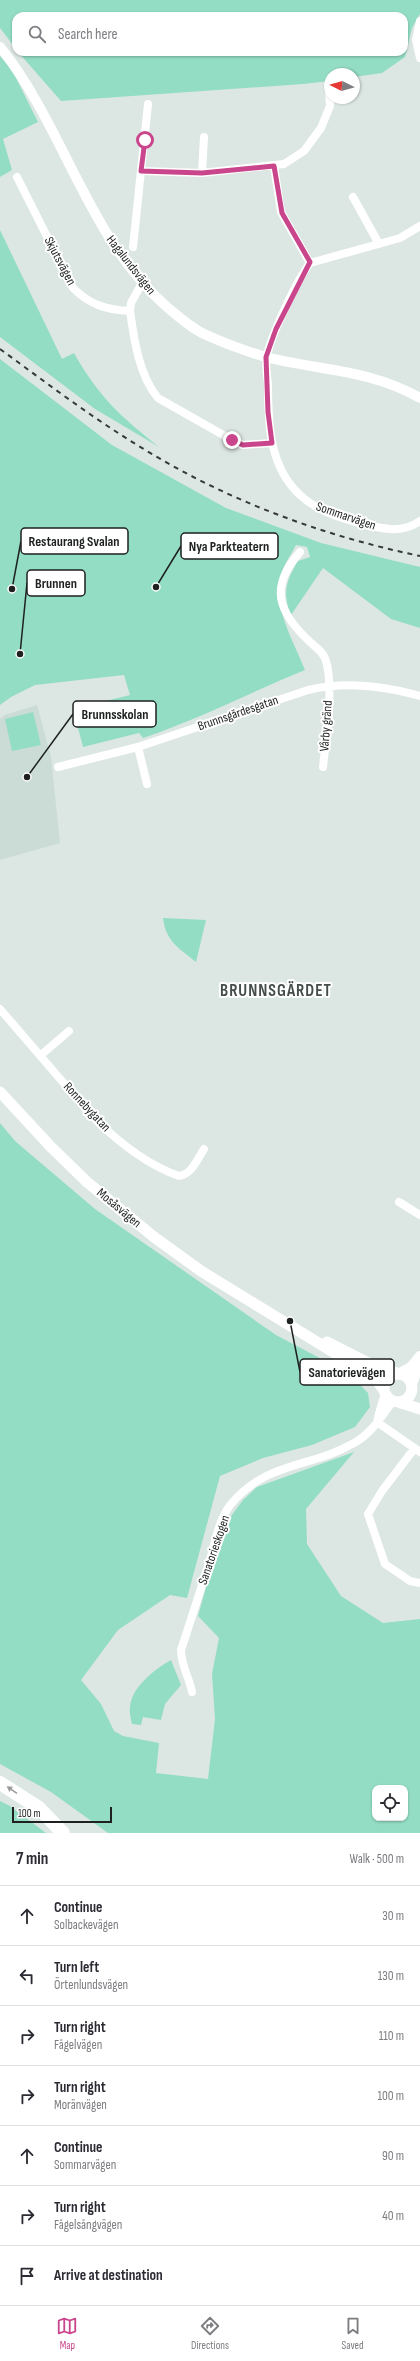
<!DOCTYPE html>
<html lang="en">
<head>
<meta charset="utf-8">
<style>
	:root { --surface:#fff; --page:#f2f2f3; --text:#2b2b33; --muted:#7c7c81; --line:#e1e1e2; --accent:#ca468c }
	body { margin:0; font-family:"Sofia Sans Condensed",sans-serif; background:var(--page); color:var(--text) }
	.controls { position:absolute; right:12px; bottom:12px; display:grid; overflow:hidden; border-radius:8px; box-shadow:0 1px 3px #0004 }
	.controls button { width:36px; height:36px; display:grid; place-items:center; padding:0; border:0; border-bottom:1px solid var(--line); background:var(--surface); color:var(--text); font:20px sans-serif }
	.compass { position:absolute; left:324px; top:68px; width:36px; height:36px; border-radius:50%; background:var(--surface); box-shadow:0 1px 3px #0004; rotate:275deg }
	.scale { position:absolute; left:12px; bottom:10px; width:100px; box-sizing:border-box; padding-left:4px; border:2px solid #1e2120; border-top:0; font-size:11px; line-height:14px; white-space:nowrap; color:#1e2120; -webkit-text-stroke:3px #fff; paint-order:stroke }
	.stop { position:absolute; width:12px; height:12px; margin:-9px; border:3px solid #ca468c; border-radius:50%; background:#fff }
	.stop.end { background:#ca468c; border-color:#fff; box-shadow:0 1px 4px #0008 }
	.list { margin:0; padding:0; list-style:none }
	h2 { display:flex; justify-content:space-between; align-items:center; height:52px; margin:0; padding:0 16px; font-size:17px }
	h2 small { font-size:13px; font-weight:400; color:var(--muted) }
	.list li { display:grid; grid-template-columns:26px 1fr auto; gap:12px; align-items:center; box-sizing:border-box; height:60px; padding:0 16px; border-top:1px solid var(--line) }
	.list b { display:block; font-size:15px; white-space:nowrap }
	.list p { margin:0; font-size:13px; white-space:nowrap; color:var(--muted) }
	.list em { font-size:13px; font-style:normal; color:var(--muted) }
	.icon { flex:none; width:22px; height:22px; fill:none; stroke:currentColor; stroke-width:2; stroke-linecap:round; stroke-linejoin:round }
	.map { position:relative; flex:none; width:420px; height:1833px; overflow:hidden }
	.search { position:absolute; background:var(--surface); box-shadow:0 1px 3px #0004; left:12px; right:12px; top:12px; height:44px; display:flex; align-items:center; gap:10px; box-sizing:border-box; padding:0 14px; border-radius:12px; color:var(--muted); font-size:15px }
	.sheet { height:472px; background:var(--surface) }
	nav { display:flex; justify-content:space-around; align-items:center; box-sizing:border-box; height:56px; border-top:1px solid var(--line); background:var(--surface); font-size:11px; color:var(--muted) }
	nav a { display:grid; justify-items:center; gap:2px }
	nav .on { color:var(--accent) }
	.map>svg:first-child { display:block }
	.built { fill:#cadcd5 }
	.green { fill:#93ddc4; fill-rule:evenodd }
	.lines { fill:none; stroke-linecap:round; stroke-linejoin:round }
	.minor { stroke:#fff; stroke-width:8 }
	.tertiary { stroke:#fff; stroke-width:10 }
	.secondary { stroke:#fff; stroke-width:11 }
	.motorway { stroke:#fff; stroke-width:14 }
	.rail { stroke:#353937; stroke-width:2; stroke-dasharray:5 5; stroke-linecap:butt }
	.oneway { fill:#9a9b9b }
	.route { stroke:#ca468c; stroke-width:5 }
	.labels { text-anchor:middle; dominant-baseline:central; stroke-width:4; stroke-linejoin:round; paint-order:stroke }
	.street-label { font-size:13px; fill:#1e2120; stroke:#fff }
	.district-label { font-size:17px; font-weight:bold; letter-spacing:1px; fill:#444d49; stroke:#fff }
	.leader { fill:none; stroke:#1e2120; stroke-width:1.5 }
	.callout-dot { fill:#1e2120; stroke:#fff; stroke-width:1.5 }
	.callout { fill:#fff; stroke:#1e2120; stroke-width:1.5 }
	.callout-label { font-size:14px; text-anchor:middle; font-weight:bold; fill:#1e2120 }
</style>
</head>
<body>
<div class="map">
<svg width="420" height="1833" viewBox="0 0 420 1833">
	<rect width="100%" height="100%" fill="#dce7e3"/>
	<!-- built -->
	<path class="built" d="M37,705L51,757L60,843L0,860V719L5,715Z"/>
	<!-- green -->
	<path class="green" d="M0,0H420V14L412,28L405,57L382,73L354,77V74H330V81L303,84L61,101L18,52H404V16H16V49L0,28Z
		M0,56L11,68L38,122L3,139L12,170L0,177Z
		M0,230L62,359L74,353C98,396 121,417 159,447L95,409L0,337Z
		M0,359L112,445L226,508L321,543L420,567V628L391,619L323,568L291,615C282,593 286,581 298,561L310,557L307,547L296,545C292,553 286,561 283,569C270,604 293,639 305,670C251,692 199,719 143,738L139,733L83,747L73,709L130,695L124,675L35,685L11,697L0,705Z
		M33,712L41,745L12,751L5,719Z
		M163,918L206,920L196,962C179,948 166,942 163,918Z
		M0,1123L15,1141L95,1209L276,1335L350,1374L368,1393L370,1407L355,1427L312,1445L263,1458L220,1476L187,1598L170,1595L118,1630L81,1680L101,1704L114,1731L123,1736L159,1743L156,1773L208,1779L215,1719L212,1674L219,1638L198,1616L223,1527L243,1500L257,1487L354,1452L306,1509L307,1544L341,1596L383,1623L420,1619V1833H108L51,1792L0,1764ZM375,1788H405V1818H375Z
		M171,1660L181,1685L165,1704L161,1720L143,1717L141,1725L132,1724C131,1719 129,1712 130,1708C131,1687 154,1670 171,1660Z
		M0,1801L10,1806L46,1833H0Z"/>
	<g class="lines">
		<!-- minor -->
		<path class="minor" d="M420,21L416,40L420,58
			M274,166L281,212L310,263
			M141,171L202,173L284,164L304,151L321,128L330,106L329,89
			M202,173L204,137
			M17,177L73,288C90,305 107,310 130,311
			M353,197L379,244
			M420,226L400,238L310,263C297,280 271,335 267,356C265,365 267,375 268,384C268,422 269,466 299,494C315,510 338,517 359,523C381,528 400,535 420,521
			M133,247L148,104
			M142,283L131,303L130,311C134,339 139,376 158,398L232,440L243,445L272,443
			M300,552C269,587 278,612 309,641C315,647 324,652 326,661C334,688 326,738 323,767
			M138,747L147,784
			M58,767L138,747L308,690C346,681 382,685 420,696
			M0,1009L92,1116C115,1139 147,1165 179,1176C192,1174 197,1160 204,1149
			M41,1055L69,1031
			M399,1202L420,1215
			M378,1417L385,1393
			M377,1422L420,1452
			M414,1449L382,1491L368,1514L385,1564L410,1581L420,1583
			M192,1692C189,1677 181,1665 181,1650C191,1620 200,1591 210,1560C215,1542 219,1519 231,1504C267,1461 311,1468 354,1443C371,1434 382,1416 393,1401"/>
		<!-- tertiary -->
		<path class="tertiary" d="M0,47C65,128 87,237 167,307C179,317 191,328 204,334C224,343 245,351 266,357C321,371 369,369 420,398
			M400,1373L411,1367L420,1356
			M412,1384L420,1363"/>
		<!-- secondary -->
		<path class="secondary" d="M0,1092L51,1147L87,1182L154,1237L201,1271L374,1377L384,1390
			M327,1342L372,1365L397,1373
			M384 1388a14 14 0 1 1 28 0a14 14 0 1 1-28 0Z
			M398,1402L420,1409"/>
		<!-- motorway -->
		<path class="motorway" d="M0,1783L39,1808L63,1833"/>
		<!-- rail -->
		<path class="rail" d="M0,349C48,384 95,420 147,451C231,502 324,536 420,556"/>
	</g>
	<!-- one-way arrows -->
	<defs><path id="oneway-solid" d="M-6-.8H1V-3.2L6.5 0L1 3.2V.8H-6Z"/></defs>
	<use class="oneway" href="#oneway-solid" transform="translate(12 1790) rotate(-146)"/>
	<g class="lines">
		<!-- route -->
		<path class="route" d="M145,140L141,171L202,173L274,166L282,213L310,262L276,329L266,357L268,412L272,443L243,445L232,440"/>
	</g>
	<g class="labels">
		<!-- street labels -->
		<g class="street-label">
			<text transform="translate(60 261) rotate(62)">Skjutsvägen</text>
			<text transform="translate(131 265) rotate(52)">Hagalundsvägen</text>
			<text transform="translate(346 516) rotate(19)">Sommarvägen</text>
			<text transform="translate(238 713) rotate(-19)">Brunnsgärdesgatan</text>
			<text transform="translate(326 726) rotate(-86)">Vårby gränd</text>
			<text transform="translate(87 1107) rotate(47)">Ronnebygatan</text>
			<text transform="translate(119 1208) rotate(40)">Mosåsvägen</text>
			<text transform="translate(214 1550) rotate(-71)">Sanatorieskogen</text>
		</g>
		<!-- district labels -->
		<g class="district-label">
			<text x="276" y="991">BRUNNSGÄRDET</text>
		</g>
	</g>
	<!-- callouts -->
	<path class="leader" d="M12 589L21 541M156 587L181 546M20 654L27 583M27 777L73 714M290 1321L300 1372"/>
	<g class="callout-dot">
		<circle cx="12" cy="589" r="4"/>
		<circle cx="156" cy="587" r="4"/>
		<circle cx="20" cy="654" r="4"/>
		<circle cx="27" cy="777" r="4"/>
		<circle cx="290" cy="1321" r="4"/>
	</g>
	<g class="callout">
		<rect x="21" y="528" width="107" height="26" rx="4"/>
		<rect x="181" y="533" width="97" height="26" rx="4"/>
		<rect x="27" y="570" width="58" height="26" rx="4"/>
		<rect x="73" y="701" width="83" height="26" rx="4"/>
		<rect x="300" y="1359" width="94" height="26" rx="4"/>
	</g>
	<g class="callout-label">
		<text x="74" y="546">Restaurang Svalan</text>
		<text x="229" y="551">Nya Parkteatern</text>
		<text x="56" y="588">Brunnen</text>
		<text x="115" y="719">Brunnsskolan</text>
		<text x="347" y="1377">Sanatorievägen</text>
	</g>
</svg>
<div class="controls">
<button><svg class="icon" aria-label="locate" viewBox="0 0 24 24"><circle cx="12" cy="12" r="6"/><path d="M12 2v4M12 18v4M2 12h4M18 12h4"/></svg></button>
</div>
<svg class="compass" viewBox="-18 -18 36 36"><path d="M0-13l5 13h-10z" fill="#e53935"/><path d="M0 13l5-13h-10z" fill="#7c7c81"/></svg>
<div class="scale">100 m</div>
<div class="stop" style="left:145px;top:140px"></div>
<div class="stop end" style="left:232px;top:440px"></div>
<div class="search"><svg class="icon" aria-label="search" viewBox="0 0 24 24"><circle cx="10" cy="10" r="6"/><path d="M15 15l6 6"/></svg>Search here</div>
</div>
<section class="sheet">
<h2>7 min<small>Walk · 500 m</small></h2>
<ul class="list">
<li><svg class="icon" aria-label="ahead" viewBox="0 0 24 24"><path d="M12 20V5M6 11l6-6 6 6"/></svg><div><b>Continue</b><p>Solbackevägen</p></div><em>30 m</em></li>
<li><svg class="icon" aria-label="left" viewBox="0 0 24 24"><path d="M17 20v-9H6M10 6l-5 5 5 5"/></svg><div><b>Turn left</b><p>Örtenlundsvägen</p></div><em>130 m</em></li>
<li><svg class="icon" aria-label="right" viewBox="0 0 24 24"><path d="M7 20v-9h11M14 6l5 5-5 5"/></svg><div><b>Turn right</b><p>Fågelvägen</p></div><em>110 m</em></li>
<li><svg class="icon" aria-label="right" viewBox="0 0 24 24"><path d="M7 20v-9h11M14 6l5 5-5 5"/></svg><div><b>Turn right</b><p>Moränvägen</p></div><em>100 m</em></li>
<li><svg class="icon" aria-label="ahead" viewBox="0 0 24 24"><path d="M12 20V5M6 11l6-6 6 6"/></svg><div><b>Continue</b><p>Sommarvägen</p></div><em>90 m</em></li>
<li><svg class="icon" aria-label="right" viewBox="0 0 24 24"><path d="M7 20v-9h11M14 6l5 5-5 5"/></svg><div><b>Turn right</b><p>Fågelsångvägen</p></div><em>40 m</em></li>
<li><svg class="icon" aria-label="arrive" viewBox="0 0 24 24"><path d="M6 21V4h12l-3 4 3 4H6"/></svg><div><b>Arrive at destination</b></div></li>
</ul>
</section>
<nav>
<a class="on"><svg class="icon" aria-label="map" viewBox="0 0 24 24"><path d="M3 6l6-2 6 2 6-2v14l-6 2-6-2-6 2zM9 4v14M15 6v14"/></svg>Map</a>
<a><svg class="icon" aria-label="directions" viewBox="0 0 24 24"><path d="M12 3l9 9-9 9-9-9zM9 14v-3h6M13 9l2 2-2 2"/></svg>Directions</a>
<a><svg class="icon" aria-label="saved" viewBox="0 0 24 24"><path d="M7 4h10v16l-5-4-5 4z"/></svg>Saved</a>
</nav>
</body>
</html>
